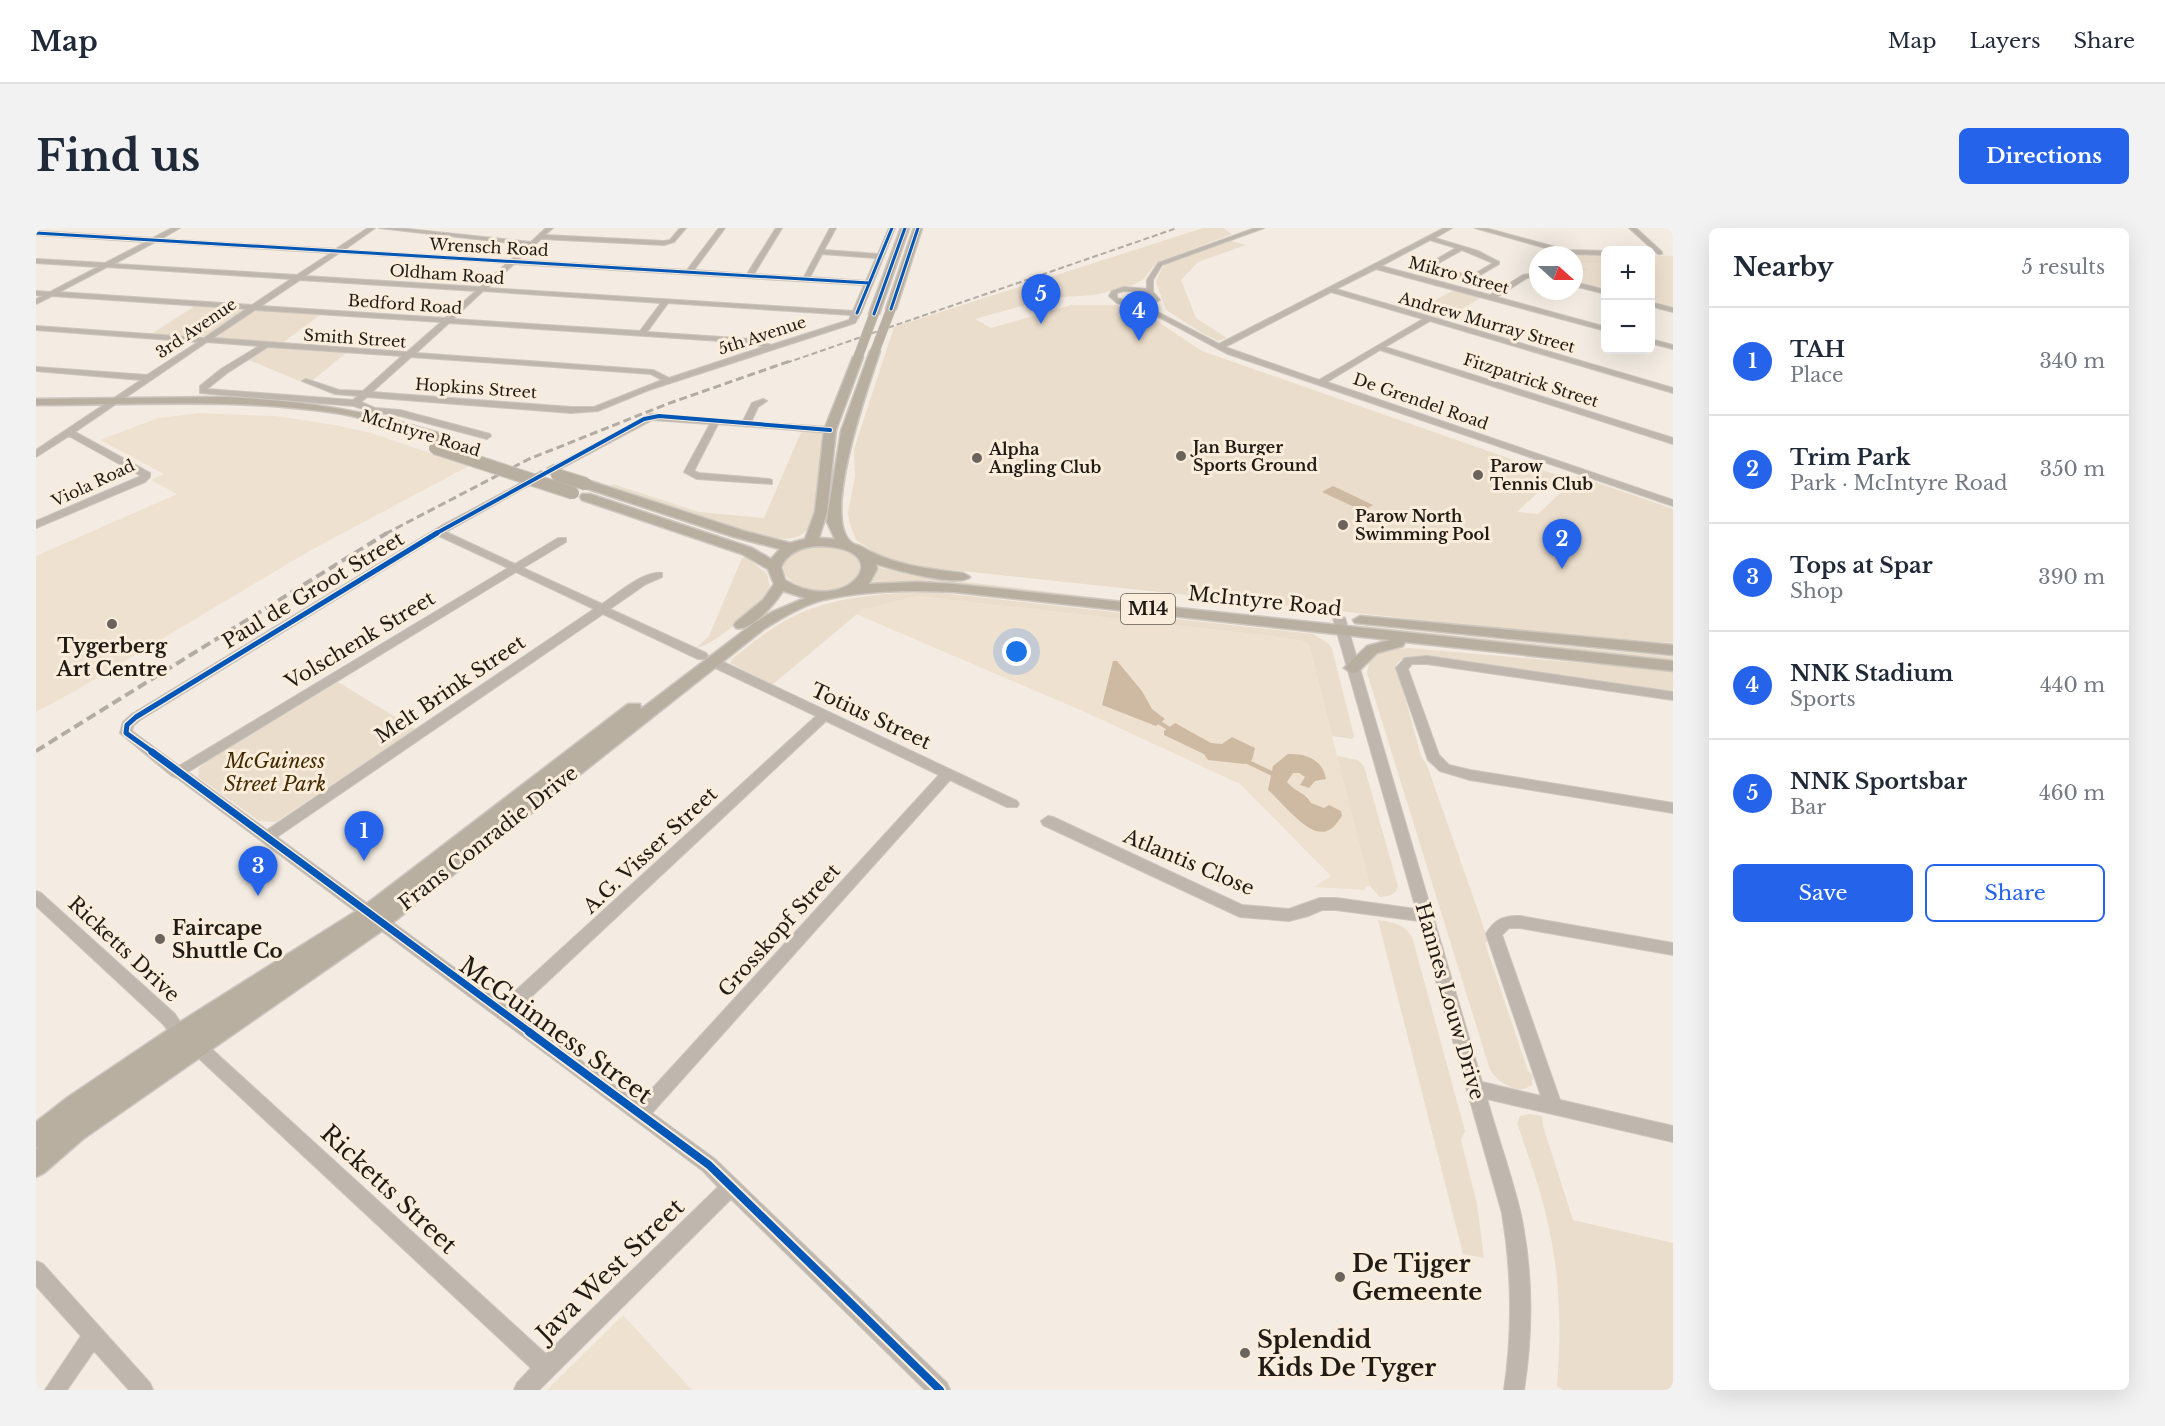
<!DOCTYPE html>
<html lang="en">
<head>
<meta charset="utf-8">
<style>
	:root { --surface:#fff; --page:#f2f2f3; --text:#1f2937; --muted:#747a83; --line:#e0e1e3; --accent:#2563eb }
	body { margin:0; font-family:"Libre Baskerville",serif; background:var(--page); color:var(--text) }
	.controls { position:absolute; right:18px; top:18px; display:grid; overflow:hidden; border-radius:9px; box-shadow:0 6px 24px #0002 }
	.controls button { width:54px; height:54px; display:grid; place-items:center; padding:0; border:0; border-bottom:2px solid var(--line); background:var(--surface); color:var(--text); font:30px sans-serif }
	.compass { position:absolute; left:1493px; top:18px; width:54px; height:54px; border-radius:50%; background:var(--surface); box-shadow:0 6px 24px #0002; rotate:111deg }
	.you { position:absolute; left:981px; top:424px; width:21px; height:21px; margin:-15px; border:4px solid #fff; border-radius:50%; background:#1a73e8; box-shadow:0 0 0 9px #1a73e833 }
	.badge { display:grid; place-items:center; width:39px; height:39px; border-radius:50%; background:var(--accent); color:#fff; font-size:20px; font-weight:700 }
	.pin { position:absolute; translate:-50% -50px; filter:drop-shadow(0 2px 3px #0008) }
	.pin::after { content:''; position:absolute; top:32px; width:21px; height:18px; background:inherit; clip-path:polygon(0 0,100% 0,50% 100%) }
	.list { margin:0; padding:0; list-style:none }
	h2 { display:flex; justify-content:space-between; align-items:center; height:78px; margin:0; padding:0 24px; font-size:26px }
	h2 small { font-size:20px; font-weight:400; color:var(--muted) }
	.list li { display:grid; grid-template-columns:39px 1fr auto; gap:18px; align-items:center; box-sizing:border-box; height:108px; padding:0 24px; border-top:2px solid var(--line) }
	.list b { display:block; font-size:22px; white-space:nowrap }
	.list p { margin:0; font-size:20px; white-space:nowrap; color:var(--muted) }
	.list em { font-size:20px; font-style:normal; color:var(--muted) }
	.actions { display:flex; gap:12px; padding:18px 24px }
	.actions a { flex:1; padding:14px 0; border:2px solid var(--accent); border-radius:9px; text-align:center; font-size:21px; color:var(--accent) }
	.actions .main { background:var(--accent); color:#fff }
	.map { position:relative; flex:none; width:1637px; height:1162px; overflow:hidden; border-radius:9px }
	header { display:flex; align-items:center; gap:36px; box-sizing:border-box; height:84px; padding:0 30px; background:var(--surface); border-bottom:2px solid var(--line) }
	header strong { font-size:28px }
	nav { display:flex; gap:33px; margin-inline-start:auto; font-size:21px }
	.intro { display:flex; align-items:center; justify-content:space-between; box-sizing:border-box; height:144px; padding:0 36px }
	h1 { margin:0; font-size:42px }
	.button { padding:15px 27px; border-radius:9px; background:var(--accent); color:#fff; font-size:21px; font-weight:700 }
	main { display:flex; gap:36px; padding:0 36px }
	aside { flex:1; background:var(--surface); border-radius:9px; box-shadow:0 6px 24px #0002 }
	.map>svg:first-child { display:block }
	.built { fill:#efe1d0 }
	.green { fill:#ebddcb }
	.water { fill:#cebaa2 }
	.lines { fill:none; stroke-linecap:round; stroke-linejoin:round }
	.stream-far1 { stroke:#cebaa2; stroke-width:4 }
	.stream { stroke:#cebaa2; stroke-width:4.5 }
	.minor-tunnel { stroke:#cac2b9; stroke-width:9; stroke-dasharray:9 4.5; stroke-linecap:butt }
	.minor-casing { stroke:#ccc6bf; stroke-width:2 }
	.major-casing { stroke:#ccc6bf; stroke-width:3 }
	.minor { fill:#bfb7ad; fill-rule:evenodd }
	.major { fill:#b8afa1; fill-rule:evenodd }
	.rail-far2 { stroke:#b3aca4; stroke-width:2; stroke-dasharray:6 3; stroke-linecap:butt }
	.rail-far1 { stroke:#b3aca4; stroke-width:3; stroke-dasharray:8 4; stroke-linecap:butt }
	.rail { stroke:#b3aca4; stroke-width:4; stroke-dasharray:10 5; stroke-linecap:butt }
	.major-bridge-far1-casing { stroke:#ccc6bf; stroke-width:10; stroke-linecap:butt }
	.major-bridge-casing { stroke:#ccc6bf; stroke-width:14; stroke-linecap:butt }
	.major-bridge-far1 { stroke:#b8afa1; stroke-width:9 }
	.major-bridge { stroke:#b8afa1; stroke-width:12 }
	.cycleway-far4-casing { stroke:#fbeddb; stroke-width:5 }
	.cycleway-far3-casing { stroke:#fbeddb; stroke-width:6 }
	.cycleway-far2-casing { stroke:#fbeddb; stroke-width:8 }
	.cycleway-far1-casing { stroke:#fbeddb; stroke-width:10 }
	.cycleway-casing { stroke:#fbeddb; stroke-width:12 }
	.cycleway-far4 { stroke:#0057b8; stroke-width:3 }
	.cycleway-far3 { stroke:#0057b8; stroke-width:4 }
	.cycleway-far2 { stroke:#0057b8; stroke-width:5 }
	.cycleway-far1 { stroke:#0057b8; stroke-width:7 }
	.cycleway { stroke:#0057b8; stroke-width:8 }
	.poi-dot { fill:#6a645d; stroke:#fbeddb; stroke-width:2 }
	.labels { text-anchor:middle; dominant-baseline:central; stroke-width:6; stroke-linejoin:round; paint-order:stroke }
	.far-street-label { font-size:16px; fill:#201b15; stroke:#fbeddb }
	.far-poi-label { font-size:16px; font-weight:bold; fill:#201b15; stroke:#fbeddb; text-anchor:start }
	.shield { fill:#fbeddb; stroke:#625a50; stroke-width:1.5 }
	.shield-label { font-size:18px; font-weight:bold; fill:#201b15 }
	.street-label { font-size:20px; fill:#201b15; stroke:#fbeddb }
	.poi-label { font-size:20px; font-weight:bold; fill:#201b15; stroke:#fbeddb }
	.park-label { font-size:20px; font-style:italic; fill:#432a00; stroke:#fbeddb }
	.near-street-label { font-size:24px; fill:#201b15; stroke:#fbeddb }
	.near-poi-label { font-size:24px; font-weight:bold; fill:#201b15; stroke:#fbeddb; text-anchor:start }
</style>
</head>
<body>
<header>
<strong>Map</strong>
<nav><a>Map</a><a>Layers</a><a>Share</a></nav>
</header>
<div class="intro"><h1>Find us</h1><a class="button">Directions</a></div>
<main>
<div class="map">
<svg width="1637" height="1162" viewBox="0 0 1637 1162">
	<rect width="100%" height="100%" fill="#f4ece2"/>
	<!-- built -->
	<path class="built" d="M1538,27H1569V62L1538,54Z
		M1614,27L1637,28V79L1615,73Z
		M163,185L240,188L299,197L335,205L433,238L275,322L39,463L0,484V328L141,266L115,252L128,246L64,212L122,190Z
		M881,368L1227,407L1267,413L1273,417L1334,658L1329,659V662L1278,659L1295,648L1204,556L1051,485L820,386L826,382Z
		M587,1087L656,1162H511Z"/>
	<!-- green -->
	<path class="green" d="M1167,0H1187L1196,6L1120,35L1108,51L1095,58L1058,67L1015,70L939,91L955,100L1035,77H1080L1118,91L1166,123L1521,247L1481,284L1502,286L1542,248L1637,281V415L1480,402L898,340L872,336L843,327L820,312L814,297L812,285L819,248L818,221L858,99Z
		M1195,13L1210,17L1162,34L1145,52L1160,90L1191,110L1182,113L1166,105L1130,82L1120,54L1126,40L1131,36Z
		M1569,27V35H1543L1553,43H1538V28Z
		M1418,62L1446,69L1411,90L1403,91L1380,83Z
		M159,78L207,83L169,108L115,106Z
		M218,82L284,87L245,116L178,111Z
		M233,120L310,125L277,152L270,150L263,153L213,132Z
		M766,202L784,204L787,207L779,287C770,313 754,313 729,308L574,258L577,256L663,284L728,290Z
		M784,318C797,319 826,322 824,341C823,347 819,352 813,355C767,382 708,329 784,318Z
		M710,329L731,346C733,353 735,359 732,365C726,378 673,420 660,420L673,408L706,330Z
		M841,339L880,348L1277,395L914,356L874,354L835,357L840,346Z
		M896,364L1277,406L1293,416L1296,421L1318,508L1316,511L1296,508L1273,417L1267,413L1227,407L881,368L826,382L736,457L694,435L697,430C715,416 733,401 754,390C797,368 848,365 896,364Z
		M1328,398L1637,429V434L1328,400Z
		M1373,420L1637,443V464L1386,428L1369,429L1360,436L1385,528L1391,537L1447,697L1452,713L1449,715L1492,843L1497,847L1496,857C1481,868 1463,855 1454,842L1331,445L1334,430L1345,422Z
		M302,454L379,501L240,594L223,593L162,549L163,540L170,534Z
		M1301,528L1322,532L1328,538L1362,658C1360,668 1352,668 1344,669L1334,658Z
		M1342,692C1356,694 1372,697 1377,712L1429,903L1425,912L1441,976L1448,1030L1427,1026Z
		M1493,886L1506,888L1507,898L1537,992L1637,1015V1162H1527L1521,1158C1526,1100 1524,1044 1510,987C1503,956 1491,925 1481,895L1484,888Z"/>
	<!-- water -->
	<path class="water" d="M1297,258L1337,277L1327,283L1286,264Z
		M1077,433H1081L1106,463L1116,481L1129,491L1120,498L1066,477Z
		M1139,495L1175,515L1186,516L1196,509L1219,520L1216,532L1209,536L1172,532L1168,526L1128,507V503Z
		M1252,526C1270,525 1287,532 1290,551L1279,553L1273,560L1264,557L1269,549L1263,545H1257L1251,554C1258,563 1270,565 1275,575L1288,580L1293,577L1305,583L1306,588C1303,592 1298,600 1293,602C1274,613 1245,572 1232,562L1237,538Z"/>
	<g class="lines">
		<!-- stream-far1 -->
		<path class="stream-far1" d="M1124,495L1132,500"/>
		<!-- stream -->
		<path class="stream" d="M1212,534L1235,545"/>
		<!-- minor-tunnel -->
		<path class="minor-tunnel" d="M488,256L521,239"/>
		<!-- minor casing -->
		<g class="minor-casing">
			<path id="minor" d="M136,0H144L125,11L300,21L332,0H339L308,22L475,32L491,17L343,0H363L495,14L510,0H517L509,7L628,13L634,12L644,0H650L638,14L628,17L505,11L482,32L651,42L683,0H689L658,42L711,46L740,0H746L718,46L768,49L794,0H800L788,22L842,26L853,0H859L825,85L819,95L613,162L562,183L535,185L331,169L325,174L339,180L364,182L454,206L455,208L451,211L364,188L335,184L318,178L164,165V158L185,141L223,118L171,114L39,204L114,245V249L109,254L0,300V293L105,248L33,208L0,229V222L105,152L0,143V139L111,147L162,114L0,102V98L168,110L210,81L16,68L0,76V71L7,68L0,67V63L14,64L62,39L0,35V31L69,35L110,14L0,7V3L117,10ZM119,14L295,25L261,47L78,36ZM303,25L471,35L444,59L269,48ZM786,26L840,30L830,53L774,49ZM478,36L828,57L817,83L452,60ZM71,39L255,51L216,77L23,64ZM264,52L440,63L409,90L225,78ZM447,63L625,75L604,103L417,91ZM632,75L815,87L813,92L735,117L716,111L611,104ZM219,82L405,94L371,124L177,110ZM413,95L715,115L727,119L633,150L617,142L380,125ZM232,119L366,128L327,163L303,162L270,151L266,153L299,166L322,168L317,172L171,161L191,145ZM375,129L615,146L626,152L558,179H535L336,164Z
				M1219,0H1228L1126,37L1117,52V64L1124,72L1110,78L1183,116L1391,9L1408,0H1416L1399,10L1442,23L1463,34V36L1436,52L1389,40V38L1420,20L1394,12L1345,38L1454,67L1487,47L1502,45V49L1491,50L1461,69L1570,99V103L1340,41L1300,61L1637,160V165L1394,93L1349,119L1637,210V216L1344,122L1291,154L1637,272V278L1192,126L1121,88L1081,75L1073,68L1076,63L1088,59L1111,61V52L1122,35ZM1426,22L1457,35L1435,48L1397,38ZM1088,63L1107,64L1116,71L1099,75L1081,70V65ZM1295,64L1387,91L1283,152L1189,119Z
				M1439,0H1449L1531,22L1570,23V27L1531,26Z
				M1593,0H1600L1626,24V26H1622Z
				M1538,54L1570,62V66L1538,58Z
				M1614,74L1637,80V84L1614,78Z
				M1614,111L1637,117V121L1614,115Z
				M727,171L731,173L722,179L715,194L794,199L798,202L794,205L682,196L658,243L663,245L733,251L736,252V256L661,251L648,244L674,196L616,192L524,241L516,239L615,186L707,193L716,175Z
				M487,254L492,257L490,259L410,304L479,336L522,310H530V314L487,340L566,376C580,367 608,342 626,345V349L610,356L574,381L670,425L672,428L670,431H662L567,386L241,609L466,775L780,488L673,437L671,434L673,431H681L981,573L983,576L981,579H971L914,552L616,885L679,931L911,1155L914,1162H889L695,971L503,1162H478L481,1155L495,1140L156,824L154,819L156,814L162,812L168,814L510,1126L682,959L667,943L141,550L136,548L84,505L87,494L96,486L405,298ZM403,308L472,340L143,538L96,503L97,498L104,492ZM480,344L558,381L231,602L152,544ZM790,493L903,547L603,875L479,784Z
				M1303,387L1309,390L1446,854L1505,868L1450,706C1458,692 1468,687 1484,688L1637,715V727L1484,700H1473L1466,707L1524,872L1637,898V914L1451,871C1462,910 1476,948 1485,987C1497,1045 1497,1104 1488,1162H1468C1477,1102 1476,1045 1466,985L1383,693L1300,682H1286L1272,688L1253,693L1204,689L1007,597L1005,593L1012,588L1017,589L1206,677L1253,681L1284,670H1300L1380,681L1297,390Z
				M1391,428L1637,464V472L1391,436H1376L1372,441L1403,527L1413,537L1434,542L1637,575V585L1434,552L1404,543L1392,532L1360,440L1369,430Z
				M0,663L5,665L139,786L152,806L150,811L144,813L138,811L127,796L0,678Z
				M0,1033L7,1036L114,1155L117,1162H93L58,1123L31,1162H9L45,1108L0,1058Z"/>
		</g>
		<!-- major casing -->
		<g class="major-casing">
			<path id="major" d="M865,0H873L843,86L835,88L833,86Z
				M878,0H886L860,81L852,83L850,81Z
				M839,120L844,123C833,157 786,286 814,313C816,316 822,317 826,319C856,337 892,341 927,345L934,349C923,360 856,341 840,336L841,341L833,356L881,354L918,356L1637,433V443L1369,414L1367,418L1341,425L1322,444L1316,445L1308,440L1331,418L1354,412L918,364C874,362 830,362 787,372C767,377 746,390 728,401L350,700L47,911L8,945L0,949V921L3,919L0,920V894L32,869L136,799L325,680L592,476H604L605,481L718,395L736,384L769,370L747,363C739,375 716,404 700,400L698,397L700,394L727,372L738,356L732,341L706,326L546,272L544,269L546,266H554L716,320L735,331L744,321L698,309L546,259L544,256L546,253H554L708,303L754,315L769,311L779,284L788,202L817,129L822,126L827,129L800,202L791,284L783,310L799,311L791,294L792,285L805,203L834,123ZM782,318C867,319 811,391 749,352L745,339C752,324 766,319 782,318Z
				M188,169C256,172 320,180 385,200C396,203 412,206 420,213L414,217C376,207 339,191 300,185C201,170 100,177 0,177V171Z
				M1324,388L1637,417V427L1319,395L1317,392Z"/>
		</g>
		<!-- minor -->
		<use href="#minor" class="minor"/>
		<!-- major -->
		<use href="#major" class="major"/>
		<!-- rail-far2 -->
		<path class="rail-far2" d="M750,135L1141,0"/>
		<!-- rail-far1 -->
		<path class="rail-far1" d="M349,306L493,231L631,176L754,133"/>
		<!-- rail -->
		<path class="rail" d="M0,523L351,305"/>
		<!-- major-bridge-far1 casing -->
		<g class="major-bridge-far1-casing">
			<path id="major-bridge-far1" d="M839,123L855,81
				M822,129L838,86"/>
		</g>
		<!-- major-bridge casing -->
		<g class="major-bridge-casing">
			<path id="major-bridge" d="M399,220L537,265
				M521,247L550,256"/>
		</g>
		<!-- major-bridge-far1 -->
		<use href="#major-bridge-far1" class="major-bridge-far1"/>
		<!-- major-bridge -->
		<use href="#major-bridge" class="major-bridge"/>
		<!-- cycleway-far4 casing -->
		<g class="cycleway-far4-casing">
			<path id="cycleway-far4" d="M0,5L833,55
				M855,81L882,0
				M821,85L856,0
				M838,86L869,0"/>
		</g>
		<!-- cycleway-far3 casing -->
		<g class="cycleway-far3-casing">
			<path id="cycleway-far3" d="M399,306L608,191L623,188L794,202"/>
		</g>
		<!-- cycleway-far2 casing -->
		<g class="cycleway-far2-casing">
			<path id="cycleway-far2" d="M118,525L90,505L91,497L100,489L401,305"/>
		</g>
		<!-- cycleway-far1 casing -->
		<g class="cycleway-far1-casing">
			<path id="cycleway-far1" d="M116,524L495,805"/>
		</g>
		<!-- cycleway casing -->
		<g class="cycleway-casing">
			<path id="cycleway" d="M493,804L673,937L904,1162"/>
		</g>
		<!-- cycleway-far4 -->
		<use href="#cycleway-far4" class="cycleway-far4"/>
		<!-- cycleway-far3 -->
		<use href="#cycleway-far3" class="cycleway-far3"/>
		<!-- cycleway-far2 -->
		<use href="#cycleway-far2" class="cycleway-far2"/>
		<!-- cycleway-far1 -->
		<use href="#cycleway-far1" class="cycleway-far1"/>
		<!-- cycleway -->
		<use href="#cycleway" class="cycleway"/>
	</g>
	<!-- markers -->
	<g class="poi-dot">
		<circle cx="1145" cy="228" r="6"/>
		<circle cx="941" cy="230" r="6"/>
		<circle cx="1442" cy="247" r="6"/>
		<circle cx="1307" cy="297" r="6"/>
		<circle cx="76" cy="396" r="6"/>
		<circle cx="124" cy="711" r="6"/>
		<circle cx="1304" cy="1049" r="6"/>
		<circle cx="1209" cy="1125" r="6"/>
	</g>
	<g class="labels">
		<!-- far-street labels -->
		<g class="far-street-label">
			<text transform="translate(453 19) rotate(3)">Wrensch Road</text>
			<text transform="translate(411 46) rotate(4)">Oldham Road</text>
			<text transform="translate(1423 47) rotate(15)">Mikro Street</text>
			<text transform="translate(369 76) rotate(4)">Bedford Road</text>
			<text transform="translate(1451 94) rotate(16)">Andrew Murray Street</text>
			<text transform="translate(160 100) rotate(-34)">3rd Avenue</text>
			<text transform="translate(726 107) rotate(-18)">5th Avenue</text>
			<text transform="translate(319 110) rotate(4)">Smith Street</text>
			<text transform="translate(1495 152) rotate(18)">Fitzpatrick Street</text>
			<text transform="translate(440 160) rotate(4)">Hopkins Street</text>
			<text transform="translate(1385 173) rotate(19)">De Grendel Road</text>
			<text transform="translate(385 205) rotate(17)">McIntyre Road</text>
			<text transform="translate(57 255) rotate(-25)">Viola Road</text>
		</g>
		<!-- far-poi labels -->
		<g class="far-poi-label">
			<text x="1157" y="219">Jan Burger<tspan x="1157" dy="18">Sports Ground</tspan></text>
			<text x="953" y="221">Alpha<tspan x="953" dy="18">Angling Club</tspan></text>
			<text x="1454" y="238">Parow<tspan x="1454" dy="18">Tennis Club</tspan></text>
			<text x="1319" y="288">Parow North<tspan x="1319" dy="18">Swimming Pool</tspan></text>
		</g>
		<!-- shield labels -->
		<rect class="shield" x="1085" y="366" width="54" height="30" rx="4.5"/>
		<g class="shield-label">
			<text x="1112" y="381">M14</text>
		</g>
		<!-- street labels -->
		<g class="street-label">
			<text transform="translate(277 362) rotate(-31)">Paul de Groot Street</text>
			<text transform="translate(1229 373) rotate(6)">McIntyre Road</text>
			<text transform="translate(324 412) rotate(-31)">Volschenk Street</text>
			<text transform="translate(414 461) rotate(-34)">Melt Brink Street</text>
			<text transform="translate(835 488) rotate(25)">Totius Street</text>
			<text transform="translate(452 610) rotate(-38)">Frans Conradie Drive</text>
			<text transform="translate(614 622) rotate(-43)">A.G. Visser Street</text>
			<text transform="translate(1153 634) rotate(23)">Atlantis Close</text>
			<text transform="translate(743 702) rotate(-48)">Grosskopf Street</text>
			<text transform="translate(88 721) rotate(43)">Ricketts Drive</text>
			<text transform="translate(1414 773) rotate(74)">Hannes Louw Drive</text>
		</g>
		<!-- poi labels -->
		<g class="poi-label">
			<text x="76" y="418">Tygerberg<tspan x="76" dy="23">Art Centre</tspan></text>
			<text x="136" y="700" text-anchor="start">Faircape<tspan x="136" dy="23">Shuttle Co</tspan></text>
		</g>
		<!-- park labels -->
		<g class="park-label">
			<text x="239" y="533">McGuiness<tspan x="239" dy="23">Street Park</tspan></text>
		</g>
		<!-- near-street labels -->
		<g class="near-street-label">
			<text transform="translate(520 802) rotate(36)">McGuinness Street</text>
			<text transform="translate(353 961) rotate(43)">Ricketts Street</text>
			<text transform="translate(574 1042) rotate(-44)">Java West Street</text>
		</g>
		<!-- near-poi labels -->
		<g class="near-poi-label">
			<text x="1316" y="1035">De Tijger<tspan x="1316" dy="28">Gemeente</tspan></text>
			<text x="1221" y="1111">Splendid<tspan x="1221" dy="28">Kids De Tyger</tspan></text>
		</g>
	</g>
</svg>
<div class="controls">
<button>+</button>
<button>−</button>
</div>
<svg class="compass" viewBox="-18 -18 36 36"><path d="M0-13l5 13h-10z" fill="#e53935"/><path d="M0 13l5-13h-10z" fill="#747a83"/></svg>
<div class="you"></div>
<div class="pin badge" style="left:328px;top:633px">1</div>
<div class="pin badge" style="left:1526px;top:341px">2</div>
<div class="pin badge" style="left:222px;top:668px">3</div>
<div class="pin badge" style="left:1103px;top:113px">4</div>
<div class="pin badge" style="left:1005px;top:96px">5</div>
</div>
<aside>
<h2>Nearby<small>5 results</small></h2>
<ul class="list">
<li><span class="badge">1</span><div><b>TAH</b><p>Place</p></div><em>340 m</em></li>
<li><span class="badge">2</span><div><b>Trim Park</b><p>Park · McIntyre Road</p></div><em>350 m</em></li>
<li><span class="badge">3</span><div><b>Tops at Spar</b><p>Shop</p></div><em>390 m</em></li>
<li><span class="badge">4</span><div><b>NNK Stadium</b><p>Sports</p></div><em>440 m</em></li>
<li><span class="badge">5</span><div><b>NNK Sportsbar</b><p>Bar</p></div><em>460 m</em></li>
</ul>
<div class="actions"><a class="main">Save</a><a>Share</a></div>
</aside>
</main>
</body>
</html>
